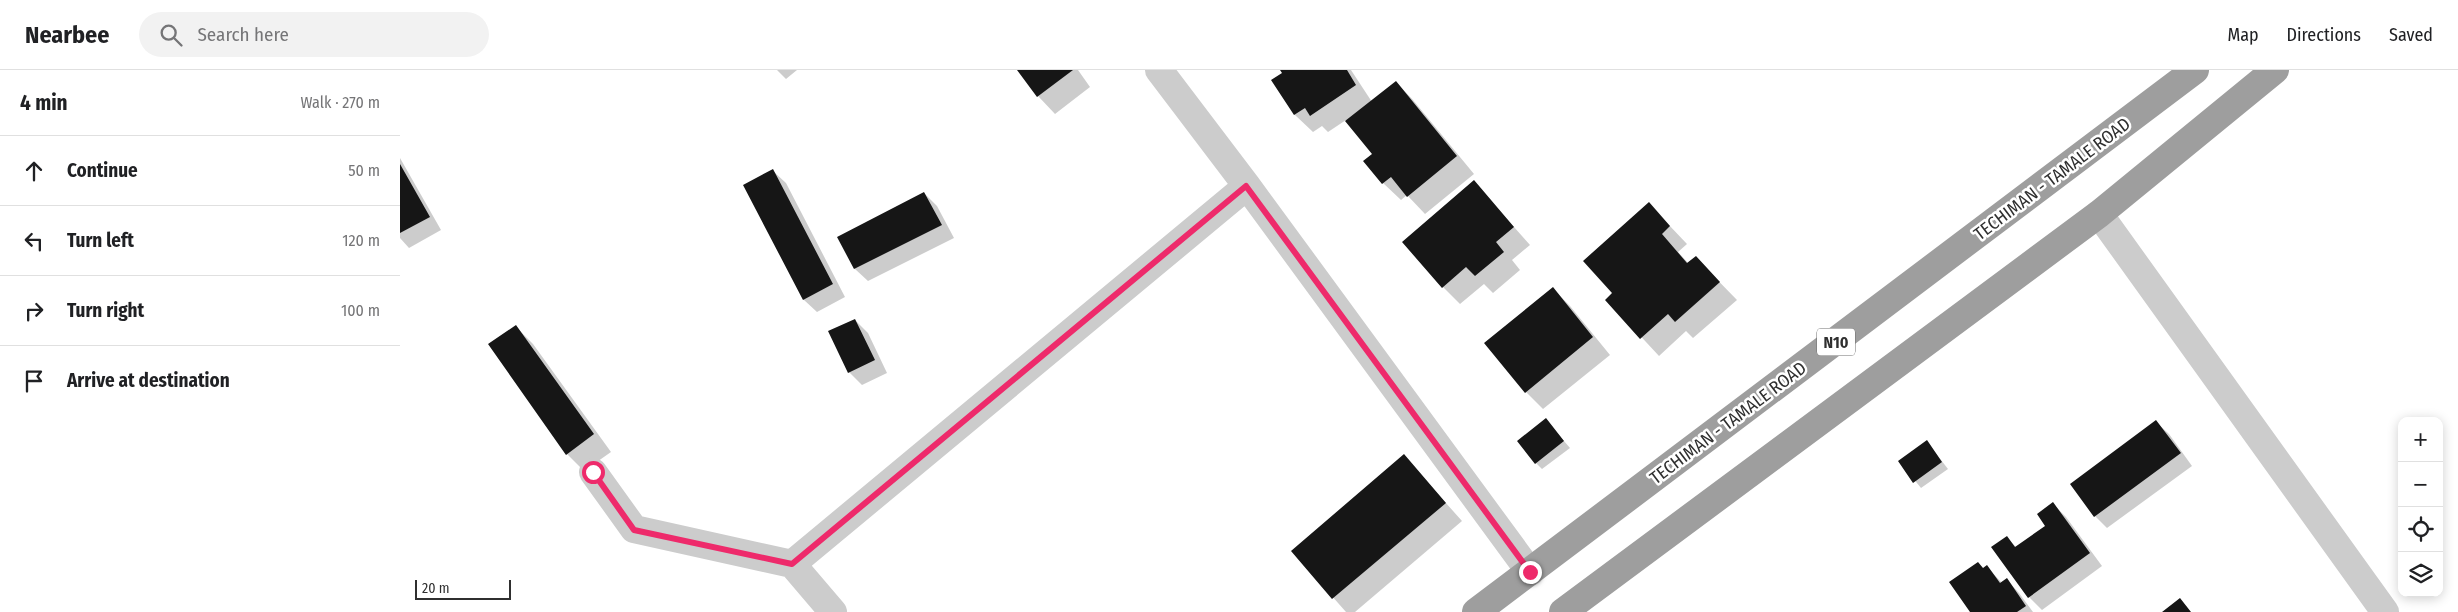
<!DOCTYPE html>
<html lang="en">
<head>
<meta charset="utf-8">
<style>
	:root { --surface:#fff; --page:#f2f2f2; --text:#202124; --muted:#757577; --line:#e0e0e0 }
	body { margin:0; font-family:"Fira Sans Condensed",sans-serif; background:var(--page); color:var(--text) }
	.controls { position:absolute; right:15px; bottom:15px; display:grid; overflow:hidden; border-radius:10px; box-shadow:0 2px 12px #0003 }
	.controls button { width:45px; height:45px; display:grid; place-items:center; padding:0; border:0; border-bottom:1px solid var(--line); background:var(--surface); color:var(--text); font:25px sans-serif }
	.scale { position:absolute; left:15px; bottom:12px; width:96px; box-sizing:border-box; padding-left:5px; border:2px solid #2f2f2f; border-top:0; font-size:14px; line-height:18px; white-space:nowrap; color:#2f2f2f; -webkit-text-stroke:4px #fff; paint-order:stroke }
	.stop { position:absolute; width:15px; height:15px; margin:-11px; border:4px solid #ee2a6b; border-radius:50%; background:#fff }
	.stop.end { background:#ee2a6b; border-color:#fff; box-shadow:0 1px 5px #0008 }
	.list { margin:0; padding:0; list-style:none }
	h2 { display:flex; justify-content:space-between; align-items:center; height:65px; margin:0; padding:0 20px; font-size:21px }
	h2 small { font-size:16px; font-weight:400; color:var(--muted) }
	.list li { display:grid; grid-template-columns:32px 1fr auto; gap:15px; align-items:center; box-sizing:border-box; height:70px; padding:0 20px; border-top:1px solid var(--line) }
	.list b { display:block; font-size:19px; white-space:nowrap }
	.list em { font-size:16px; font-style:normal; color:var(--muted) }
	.icon { flex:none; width:28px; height:28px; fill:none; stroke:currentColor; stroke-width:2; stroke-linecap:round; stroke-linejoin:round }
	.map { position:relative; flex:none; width:2058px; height:542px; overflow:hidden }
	header { display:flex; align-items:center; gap:30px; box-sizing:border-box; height:70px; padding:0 25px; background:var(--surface); border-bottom:1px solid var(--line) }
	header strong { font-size:24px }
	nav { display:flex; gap:28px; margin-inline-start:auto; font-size:18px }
	.search { width:350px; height:45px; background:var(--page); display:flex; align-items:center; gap:12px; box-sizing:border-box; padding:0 18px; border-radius:28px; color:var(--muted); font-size:19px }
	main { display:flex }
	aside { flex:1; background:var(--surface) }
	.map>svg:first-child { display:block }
	.shadow { fill:#0003 }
	.building { fill:#161616 }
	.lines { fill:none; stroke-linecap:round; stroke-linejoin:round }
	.minor { stroke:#ccc; stroke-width:28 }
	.trunk { stroke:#9e9e9e; stroke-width:28 }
	.route { stroke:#ee2a6b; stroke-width:6 }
	.labels { text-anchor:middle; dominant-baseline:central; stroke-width:5; stroke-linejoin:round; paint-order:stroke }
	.shield { fill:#fff; stroke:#6d6d6d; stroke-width:1 }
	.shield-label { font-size:16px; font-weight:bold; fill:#2f2f2f }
	.street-label { font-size:18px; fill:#2f2f2f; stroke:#fff }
</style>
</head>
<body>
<header>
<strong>Nearbee</strong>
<div class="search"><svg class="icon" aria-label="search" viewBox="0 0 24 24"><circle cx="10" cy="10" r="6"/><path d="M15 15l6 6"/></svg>Search here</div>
<nav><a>Map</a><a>Directions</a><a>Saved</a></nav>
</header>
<main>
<aside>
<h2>4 min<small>Walk · 270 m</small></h2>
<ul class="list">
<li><svg class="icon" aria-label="ahead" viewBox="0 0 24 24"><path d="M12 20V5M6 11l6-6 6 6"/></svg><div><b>Continue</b></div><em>50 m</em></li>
<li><svg class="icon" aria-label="left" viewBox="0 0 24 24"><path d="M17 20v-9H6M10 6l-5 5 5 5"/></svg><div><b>Turn left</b></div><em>120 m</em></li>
<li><svg class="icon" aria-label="right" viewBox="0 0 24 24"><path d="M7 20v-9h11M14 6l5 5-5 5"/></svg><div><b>Turn right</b></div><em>100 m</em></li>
<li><svg class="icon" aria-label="arrive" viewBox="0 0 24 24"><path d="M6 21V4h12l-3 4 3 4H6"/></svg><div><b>Arrive at destination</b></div></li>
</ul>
</aside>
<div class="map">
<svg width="2058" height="542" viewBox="0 0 2058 542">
	<rect width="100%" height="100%" fill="#fff"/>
	<!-- shadow -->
	<path class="shadow" d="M377,0H397L386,9Z
		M618,0H678L690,17L655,44L638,26Z
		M881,0H951L972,32L996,12L1013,30L1074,104L1025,144L1007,125L1001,130L983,113L974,84L946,50L928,62L922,56L913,62L895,45L873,11L883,4Z
		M0,88L41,160L9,178L0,168Z
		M373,101L386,113L445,227L417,242L404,230L345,115Z
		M1074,112L1130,175L1112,190L1120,200L1093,223L1084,214L1060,234L1043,217Z
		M524,123L537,136L554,168L468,211L455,199L439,167Z
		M1249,134L1287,174L1278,182L1289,194L1296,188L1337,230L1293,268L1286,261L1259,286L1207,230L1214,223Z
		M1153,219L1170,236L1210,285L1143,339L1126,322Z
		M455,250L468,263L487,303L462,315L449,302Z
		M116,257L133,274L211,382L184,401L167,384Z
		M1146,350L1170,378L1142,399L1136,393Z
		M1756,352L1769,364L1792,396L1707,458L1695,446Z
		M1527,372L1548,399L1521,418L1499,391Z
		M1004,386L1062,451L955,542H946L892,481Z
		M1653,434L1666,447L1702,496L1642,540L1629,527L1593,478L1607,468L1617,478L1647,456Z
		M1587,497L1602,513L1607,510L1619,523L1633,542H1572Z"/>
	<!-- building -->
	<path class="building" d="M617,0H673L637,27Z
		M880,0H947L956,15L910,46L905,38L894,45L871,10L882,3Z
		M996,11L1057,86L1007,127L991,107L982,114L963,91L972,84L945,51Z
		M0,94L30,147L0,163Z
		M373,99L433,214L403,230L343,115Z
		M1074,110L1114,157L1096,172L1104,182L1075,206L1066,197L1042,218L1002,172Z
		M524,122L542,155L454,199L437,167Z
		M1249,132L1270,156L1262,164L1287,193L1296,186L1320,212L1275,252L1268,244L1240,269L1205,230L1212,223L1183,191Z
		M1153,217L1193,267L1125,323L1084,273Z
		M455,249L475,290L448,303L428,261Z
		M116,255L194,364L166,385L88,274Z
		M1146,348L1164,371L1135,394L1117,371Z
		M1756,350L1781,383L1694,447L1670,414Z
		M1527,370L1542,392L1513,413L1498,391Z
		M1004,384L1046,433L932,529L891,481Z
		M1653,432L1690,483L1628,528L1591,477L1607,466L1615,477L1645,456L1637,444Z
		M1578,492L1583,498L1587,495L1600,513L1607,508L1626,536L1617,542H1570L1549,512Z
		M1780,528L1791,542H1762Z"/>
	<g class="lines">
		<!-- minor -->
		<path class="minor" d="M759,0L847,116L1130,502
			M1699,144L1985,542
			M193,402L234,459L392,494L433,542
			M392,494L847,116"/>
		<!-- trunk -->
		<path class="trunk" d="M1076,542L1795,0
			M1163,542L1699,144L1875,0"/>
	</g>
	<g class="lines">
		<!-- route -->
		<path class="route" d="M193,402L234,460L392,494L846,116L1130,502"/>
	</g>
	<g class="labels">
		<!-- shield labels -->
		<rect class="shield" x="1417" y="258.5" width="38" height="27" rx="4"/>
		<g class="shield-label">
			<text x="1436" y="272">N10</text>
		</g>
		<!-- street labels -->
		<g class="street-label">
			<text transform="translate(1652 109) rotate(-37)">TECHIMAN - TAMALE ROAD</text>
			<text transform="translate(1328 353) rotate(-37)">TECHIMAN - TAMALE ROAD</text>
		</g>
	</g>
</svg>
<div class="controls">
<button>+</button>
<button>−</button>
<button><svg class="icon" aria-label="locate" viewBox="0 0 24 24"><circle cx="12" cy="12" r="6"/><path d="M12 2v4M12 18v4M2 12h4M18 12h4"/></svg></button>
<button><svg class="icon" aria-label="layers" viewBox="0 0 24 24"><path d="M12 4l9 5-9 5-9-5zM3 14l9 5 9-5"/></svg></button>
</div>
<div class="scale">20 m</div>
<div class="stop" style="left:193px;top:402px"></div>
<div class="stop end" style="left:1130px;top:502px"></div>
</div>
</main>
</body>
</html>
